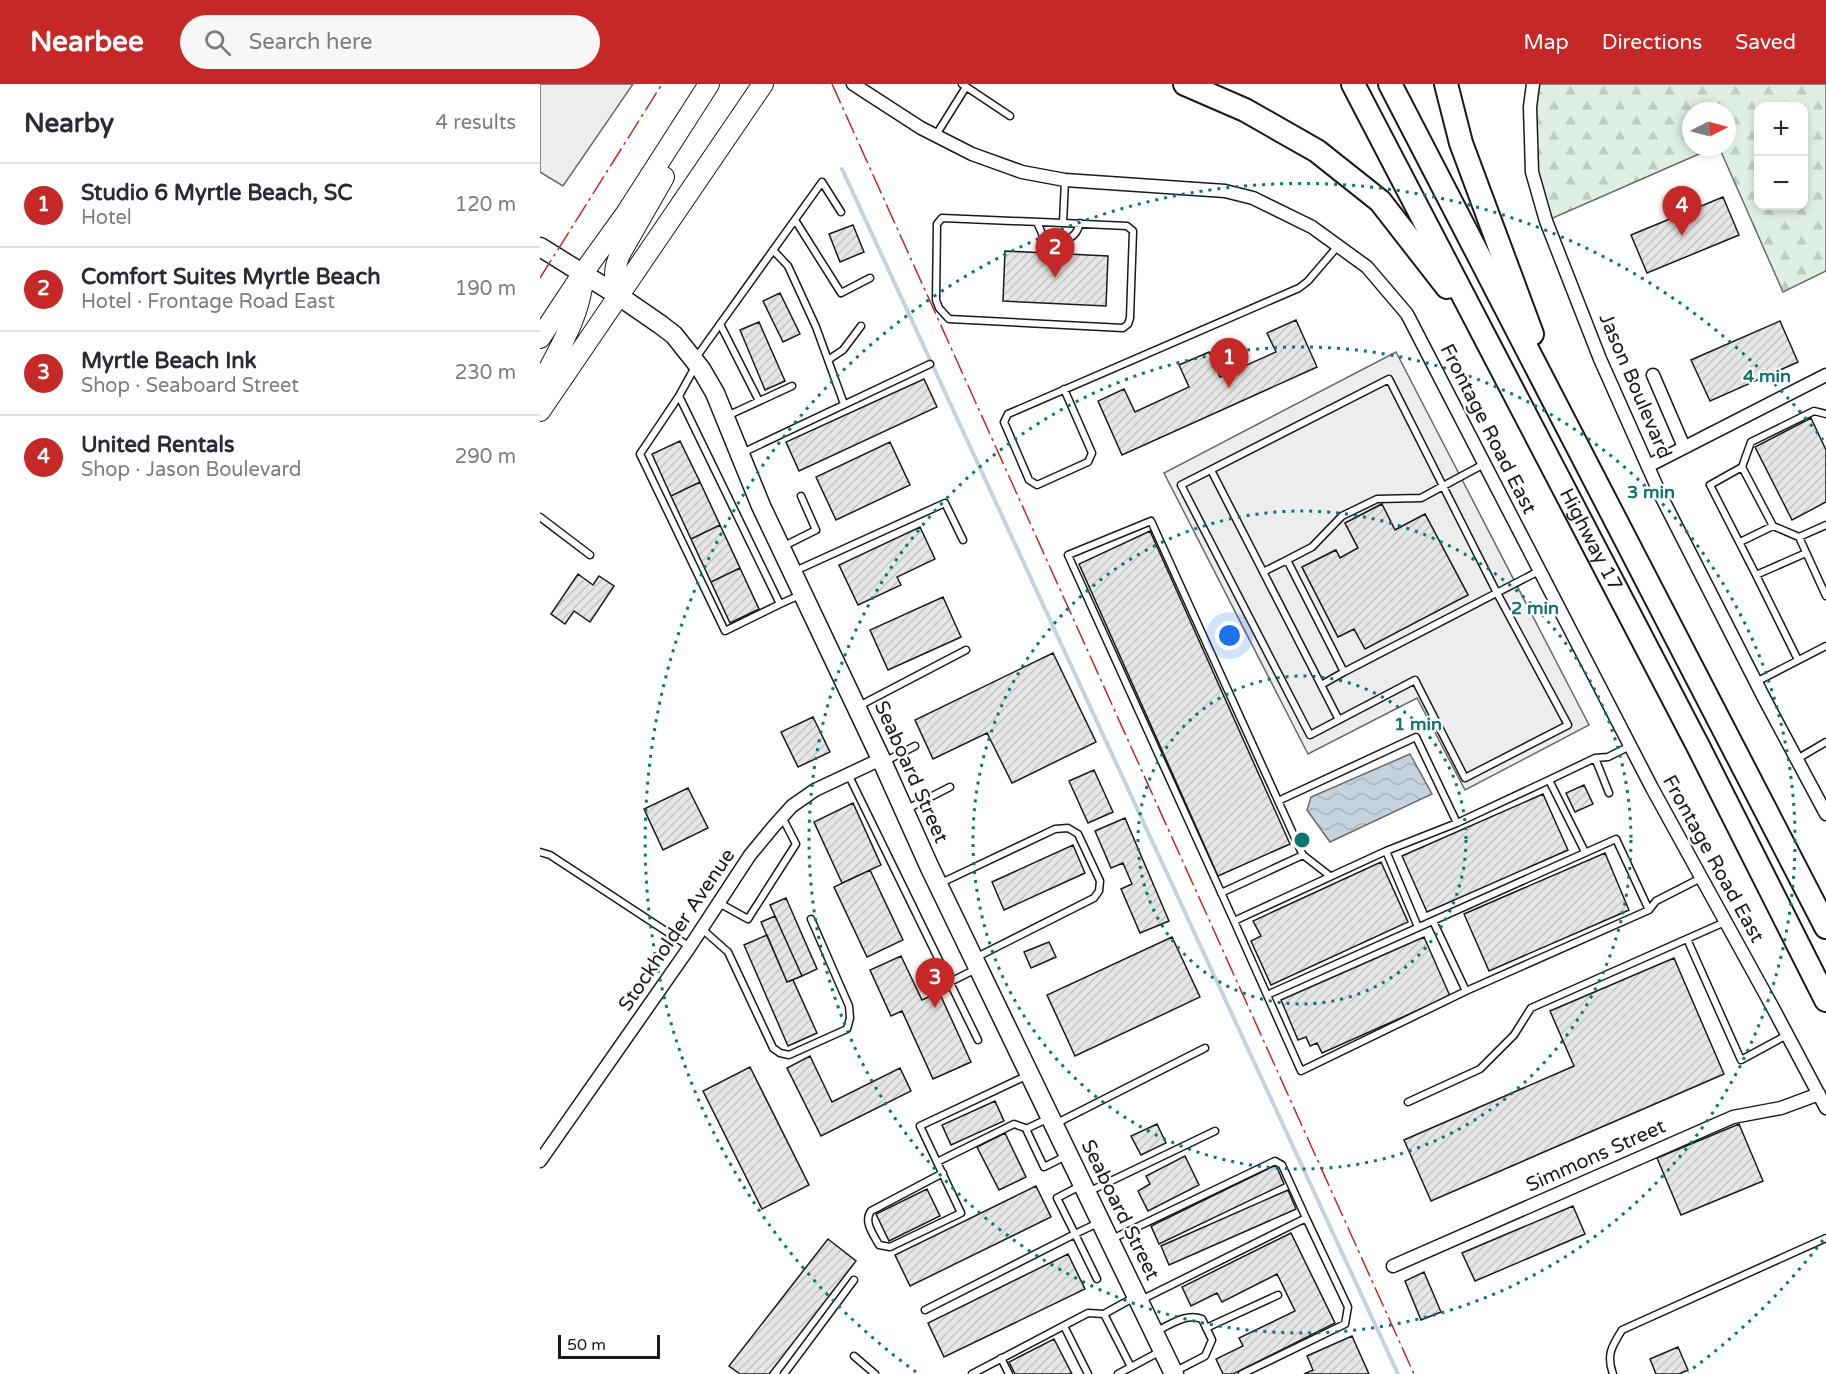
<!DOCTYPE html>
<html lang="en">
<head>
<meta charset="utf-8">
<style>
	:root { --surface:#fff; --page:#f7f7f7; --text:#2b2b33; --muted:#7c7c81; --line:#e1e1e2; --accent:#c62828 }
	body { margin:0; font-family:"Varela Round",sans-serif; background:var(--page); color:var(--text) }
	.controls { position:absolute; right:18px; top:18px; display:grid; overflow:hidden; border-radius:12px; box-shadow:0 3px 9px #0003 }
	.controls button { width:54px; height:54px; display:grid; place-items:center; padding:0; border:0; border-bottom:2px solid var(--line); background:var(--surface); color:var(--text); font:30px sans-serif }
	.compass { position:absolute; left:1142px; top:18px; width:54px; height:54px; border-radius:50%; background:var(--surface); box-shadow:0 3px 9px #0003; rotate:84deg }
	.scale { position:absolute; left:18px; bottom:15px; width:102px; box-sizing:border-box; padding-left:6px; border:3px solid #1a1a1a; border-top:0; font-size:16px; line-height:21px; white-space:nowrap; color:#1a1a1a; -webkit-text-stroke:4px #fff; paint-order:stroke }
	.you { position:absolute; left:690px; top:552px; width:21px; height:21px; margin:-15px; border:4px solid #fff; border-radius:50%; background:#1a73e8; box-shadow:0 0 0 9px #1a73e833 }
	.badge { display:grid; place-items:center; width:39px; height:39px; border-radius:50%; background:var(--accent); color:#fff; font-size:20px; font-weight:700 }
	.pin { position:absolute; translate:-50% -50px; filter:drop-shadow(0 2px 3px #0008) }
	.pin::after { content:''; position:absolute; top:32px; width:21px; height:18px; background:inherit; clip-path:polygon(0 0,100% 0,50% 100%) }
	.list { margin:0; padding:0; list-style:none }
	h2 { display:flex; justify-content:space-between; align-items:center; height:78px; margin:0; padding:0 24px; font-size:26px }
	h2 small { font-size:20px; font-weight:400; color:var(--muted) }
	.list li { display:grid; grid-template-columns:39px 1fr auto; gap:18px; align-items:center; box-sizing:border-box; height:84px; padding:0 24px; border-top:2px solid var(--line) }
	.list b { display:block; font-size:22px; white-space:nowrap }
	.list p { margin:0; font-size:20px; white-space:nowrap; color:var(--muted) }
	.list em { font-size:20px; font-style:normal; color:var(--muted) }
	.icon { flex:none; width:33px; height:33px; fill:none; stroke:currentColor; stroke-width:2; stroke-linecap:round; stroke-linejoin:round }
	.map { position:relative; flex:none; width:1286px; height:1290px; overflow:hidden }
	header { display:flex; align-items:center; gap:36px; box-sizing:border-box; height:84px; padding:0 30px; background:var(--accent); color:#fff }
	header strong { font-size:28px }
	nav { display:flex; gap:33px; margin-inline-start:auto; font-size:21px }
	.search { width:420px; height:54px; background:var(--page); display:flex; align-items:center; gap:15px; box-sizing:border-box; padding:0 21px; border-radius:33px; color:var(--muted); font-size:22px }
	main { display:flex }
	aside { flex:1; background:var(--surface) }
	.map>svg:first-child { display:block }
	.forest { fill:url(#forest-firs); stroke:#6a6a6a; stroke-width:1.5; fill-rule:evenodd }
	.parking { fill:#ededed; stroke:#6a6a6a; stroke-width:1.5; fill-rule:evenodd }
	.water { fill:url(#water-waves); stroke:#6a6a6a; stroke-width:1.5 }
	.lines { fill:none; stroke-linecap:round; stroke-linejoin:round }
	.stream { stroke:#c6d2dc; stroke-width:4 }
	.building { fill:url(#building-hatch); stroke:#1a1a1a; stroke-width:1.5 }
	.lane-casing { stroke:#1a1a1a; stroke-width:9 }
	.street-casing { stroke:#1a1a1a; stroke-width:15 }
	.secondary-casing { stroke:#1a1a1a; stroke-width:21 }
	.primary-casing { stroke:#1a1a1a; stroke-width:22 }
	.highway-casing { stroke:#1a1a1a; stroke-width:26 }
	.lane { stroke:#fff; stroke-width:6 }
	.street { stroke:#fff; stroke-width:12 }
	.secondary { stroke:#fff; stroke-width:18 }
	.primary { stroke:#fff; stroke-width:20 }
	.highway { stroke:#fff; stroke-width:22 }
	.power { stroke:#c62828; stroke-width:1.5; stroke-dasharray:21 4.5 3 4.5; stroke-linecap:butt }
	.ring { fill:none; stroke:#0f766e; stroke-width:3; stroke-dasharray:3 6 }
	.labels { text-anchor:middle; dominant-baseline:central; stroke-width:4.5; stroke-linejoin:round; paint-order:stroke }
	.street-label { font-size:20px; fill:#1a1a1a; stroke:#fff }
	.centre { fill:#0f766e; stroke:#fff; stroke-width:3 }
	.ring-label { font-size:18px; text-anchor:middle; font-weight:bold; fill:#0f766e; stroke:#fff; stroke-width:4.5; stroke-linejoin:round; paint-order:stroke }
</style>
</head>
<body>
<header>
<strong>Nearbee</strong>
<div class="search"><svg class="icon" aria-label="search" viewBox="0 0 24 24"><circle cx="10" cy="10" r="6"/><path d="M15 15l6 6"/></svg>Search here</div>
<nav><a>Map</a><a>Directions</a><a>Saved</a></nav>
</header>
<main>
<aside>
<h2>Nearby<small>4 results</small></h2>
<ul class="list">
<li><span class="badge">1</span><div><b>Studio 6 Myrtle Beach, SC</b><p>Hotel</p></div><em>120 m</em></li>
<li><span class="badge">2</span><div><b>Comfort Suites Myrtle Beach</b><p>Hotel · Frontage Road East</p></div><em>190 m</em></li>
<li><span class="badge">3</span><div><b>Myrtle Beach Ink</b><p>Shop · Seaboard Street</p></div><em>230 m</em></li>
<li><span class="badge">4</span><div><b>United Rentals</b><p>Shop · Jason Boulevard</p></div><em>290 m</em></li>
</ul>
</aside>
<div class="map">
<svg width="1286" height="1290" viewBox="0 0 1286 1290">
	<defs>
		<pattern id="forest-firs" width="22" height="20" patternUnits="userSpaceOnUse" patternTransform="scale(1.5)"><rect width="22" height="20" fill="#e0efe3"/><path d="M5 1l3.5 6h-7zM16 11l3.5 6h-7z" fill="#c0ccc2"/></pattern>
		<pattern id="water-waves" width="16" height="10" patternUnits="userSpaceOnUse" patternTransform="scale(1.5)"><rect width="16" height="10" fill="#c6d2dc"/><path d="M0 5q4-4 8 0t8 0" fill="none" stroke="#aab4bc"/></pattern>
		<pattern id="building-hatch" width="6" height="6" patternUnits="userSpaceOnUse" patternTransform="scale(1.5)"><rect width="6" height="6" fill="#e6e6e6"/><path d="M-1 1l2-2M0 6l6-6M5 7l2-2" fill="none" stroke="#c5c5c5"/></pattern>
	</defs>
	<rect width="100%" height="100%" fill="#fff"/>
	<!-- forest -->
	<path class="forest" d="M993,0H1286V187L1243,208L1179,63H1187V27H1151V63H1175L1006,137L992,88ZM1218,22H1264V122H1218Z"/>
	<!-- parking -->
	<path class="parking" d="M0,0H93L23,102L0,88Z
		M856,268L1049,641L925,706L877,614L768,670L624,389ZM841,420L855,446L885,430L928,511L825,564L814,545L798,553L762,483L795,466L800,474L818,464L805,439Z"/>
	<!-- water -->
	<path class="water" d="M870,670L892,710L790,758L767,726L771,713Z"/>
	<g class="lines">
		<!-- stream -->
		<path class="stream" d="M302,85L858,1290"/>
	</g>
	<!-- building -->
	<path class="building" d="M1183,113L1199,151L1107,189L1091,151Z
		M313,141L324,168L300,178L289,150Z
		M465,167L568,172L566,222L463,217Z
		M240,209L260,250L243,258L223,217Z
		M756,236L777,283L582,371L558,317L584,305L595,328L649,303L639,281L669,268L680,293L736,268L727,249Z
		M1240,237L1258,278L1170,317L1151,276Z
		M219,238L245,297L225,306L200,246Z
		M384,295L397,323L259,387L246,358Z
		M1271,334L1286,366V418L1252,436L1215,363Z
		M140,357L160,398L131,412L112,370Z
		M350,358L370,401L296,436L276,393Z
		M160,398L180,441L151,455L131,412Z
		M842,420L855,446L885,430L928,511L825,565L814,545L798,553L762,483L796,466L800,474L818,464L805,439Z
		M180,441L200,484L171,498L151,455Z
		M380,443L395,475L357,493L361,501L318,521L299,481Z
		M610,447L750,760L678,792L539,480Z
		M200,484L219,525L190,539L171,498Z
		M38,490L53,501L59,492L74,502L50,538L34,527L25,540L11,530Z
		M403,513L421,553L348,586L330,546Z
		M513,569L556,658L472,699L447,649L393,675L375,636Z
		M273,633L290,668L258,683L241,648Z
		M554,686L573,728L548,739L529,697Z
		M1044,701L1053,720L1035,728L1026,709Z
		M148,704L168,744L123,766L104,725Z
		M1003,710L1028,766L887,828L862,772Z
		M313,719L341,781L302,799L274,738Z
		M585,734L629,837L600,849L581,805L592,800L583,779L571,784L555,747Z
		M533,761L545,789L464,826L452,798Z
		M1065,769L1089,826L949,887L924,830Z
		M841,778L868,838L731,901L711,857L721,852L713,837Z
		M330,786L363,856L327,873L294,803Z
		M246,814L277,885L262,892L230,821Z
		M235,832L262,892L247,898L221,838Z
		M227,851L247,898L253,896L277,949L248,962L204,861Z
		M632,853L660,913L535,972L507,911Z
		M884,853L910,912L782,969L777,959L770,962L766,953L758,956L741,916Z
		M509,858L516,873L491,884L484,868Z
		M361,872L382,916L399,908L431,978L393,995L362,927L351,932L330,886Z
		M1134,874L1184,990L891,1117L864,1056L1034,982L1010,927Z
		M270,972L292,1018L360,984L371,1007L281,1052L247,984Z
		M210,983L269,1101L222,1125L163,1007Z
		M455,1017L464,1037L411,1061L402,1041Z
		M617,1040L626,1059L601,1071L591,1052Z
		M1199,1040L1223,1097L1141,1131L1117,1074Z
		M465,1049L486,1093L459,1106L437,1063Z
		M645,1072L659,1101L608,1127L598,1107L610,1100L606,1092Z
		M736,1081L744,1100L619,1160L611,1142Z
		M496,1102L511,1133L370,1202L355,1171Z
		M387,1105L400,1132L349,1157L336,1130Z
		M748,1106L756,1125L629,1181L621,1162Z
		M1033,1122L1045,1150L935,1197L922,1169Z
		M751,1149L795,1239L693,1290H683L676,1275L703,1262L699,1254L755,1227L737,1190L682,1218L677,1209L651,1222L642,1203Z
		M288,1155L316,1177L229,1290H200L189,1282Z
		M528,1170L545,1205L404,1273L388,1239Z
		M884,1188L901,1228L881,1236L865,1197Z
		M812,1252L829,1290H764L773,1286L767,1272Z
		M514,1255L532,1290H475L469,1278Z
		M1138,1263L1148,1286L1139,1290H1116L1110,1275Z"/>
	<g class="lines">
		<!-- lane casing -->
		<g class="lane-casing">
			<path id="lane" d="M422,0L470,32
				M396,51L426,3
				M255,136L301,209L330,194
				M497,138L503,152L510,154
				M523,139L402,134L397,140L396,216L399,224L409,235L583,244L588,240L590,234L593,147L587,142L523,139L525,96
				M527,155C535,152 537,148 540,139
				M233,166L248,182L276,243L304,320
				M180,240L219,317
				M155,275L282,98L301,128
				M288,276L303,266L321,242
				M155,283L139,312L240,520L260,511
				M849,295L957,509L1028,641L925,694L875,596L770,651L641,401Z
				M524,305L552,369L548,378L497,401L489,396L464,338L468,330L759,204L768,197L798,162
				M139,312L100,370L185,547L240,520
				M187,332L252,302
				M202,369L390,280
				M944,380L881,414L837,415L802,432L772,463L747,476L804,588L999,487
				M1202,383L1211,358L1274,327L1286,330
				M671,386L799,636
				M0,433L50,471
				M1286,441L1259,453L1286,512
				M1259,453L1233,442L1202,383L1170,401L1216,491L1266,469
				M1200,458L1233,442
				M244,462L276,446L261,412
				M255,487L405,419L423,456
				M723,488L747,476
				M1216,491L1258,576
				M1216,598L1286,562
				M781,601L804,588
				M317,623L426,566
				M1055,674L1069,709
				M1257,675L1286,658
				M344,678L375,662
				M308,690L438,956
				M1009,696L1055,674L1068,673L1090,662
				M738,717L876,653L917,739
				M367,725L410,703
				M846,767L917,739L1009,696L1045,768
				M0,768L10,771L150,863
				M401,799L515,745L528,744L538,750L560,797L559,807L554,814L437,873
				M681,809L763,771
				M179,819L208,835L256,760L242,733
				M694,837L528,471L611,437L760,765L763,771L790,792
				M893,837L926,907L1109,826L1116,817L1161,794
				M162,845L188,868L233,964L240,969L249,971L307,945L310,934L309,922L271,835
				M1147,855L1201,976L1247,951
				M410,898L438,884
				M926,907L761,987L727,911L1076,755L1109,826
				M727,911L694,837L846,767L878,843
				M868,1018L940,985L974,951L991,924L1185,838
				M507,1035L486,1045L504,1083L526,1072
				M517,1039L665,964
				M397,1078L380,1042L486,992
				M403,1089L331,1127C323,1138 334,1151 339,1161L350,1163L421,1129L397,1078L474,1040L488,1045
				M550,1107L675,1047
				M572,1155L735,1077L742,1081L766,1134L599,1217
				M557,1195L535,1150L560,1138
				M385,1226L535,1150L517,1114L542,1101
				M564,1230L591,1283L578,1290
				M524,1242L548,1290
				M666,1244L738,1211
				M617,1247C631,1240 646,1229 662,1235L672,1256L665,1272L634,1288
				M314,1272L335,1290
				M461,1274L469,1290
				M591,1283L619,1268
				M244,1290L314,1196
				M432,1290L548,1229L564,1230L593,1214
				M702,1290L805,1240L808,1223L766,1134
				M1073,1290C1066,1271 1072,1262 1082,1246L1286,1154"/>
		</g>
		<!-- street casing -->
		<g class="street-casing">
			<path id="street" d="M313,0L381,44L432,70L482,88L525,96L685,107L713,114L772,143L827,183L867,230L1112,704L1233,924L1286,1024
				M993,0L990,23L992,88L1006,137L1060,275L1121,412L1224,614L1286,730
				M1113,291L1144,363
				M1108,382L1286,291
				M0,1077L149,864L210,771L234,742L252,722L275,706L341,675
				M853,1182L1193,1033L1241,1024L1279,1010"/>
		</g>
		<!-- secondary casing -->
		<g class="secondary-casing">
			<path id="secondary" d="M0,163L79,212L121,241L134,251L161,285L175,309L221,422L341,675L390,784L634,1290"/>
		</g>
		<!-- primary casing -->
		<g class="primary-casing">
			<path id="primary" d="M79,212C74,194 73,187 80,170L124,93
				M0,254L43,189L87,128L169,0
				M0,302C17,268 40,233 43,195
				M0,327L223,0"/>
		</g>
		<!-- highway casing -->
		<g class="highway-casing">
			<g id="highway">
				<path d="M645,0L705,26L777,67L840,117L907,203"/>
				<path id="s1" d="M813,0L1158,662L1286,916"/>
				<path d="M850,0L1286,843"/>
				<path d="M906,0L921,59L992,250"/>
			</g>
		</g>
		<!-- lane -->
		<use href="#lane" class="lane"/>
		<!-- street -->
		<use href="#street" class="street"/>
		<!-- secondary -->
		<use href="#secondary" class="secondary"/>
		<!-- primary -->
		<use href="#primary" class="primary"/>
		<!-- highway -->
		<use href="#highway" class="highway"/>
		<!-- power -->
		<path class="power" d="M292,0L874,1290
			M0,194L122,0"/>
	</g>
	<!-- distance rings -->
	<g class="ring">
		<circle cx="762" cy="756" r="164"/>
		<circle cx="762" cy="756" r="329"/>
		<circle cx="762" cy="756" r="493"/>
		<path d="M1283 1156A657 657 0 0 1 1148 1288M376 1288A657 657 0 1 1 1283 356"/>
	</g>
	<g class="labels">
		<!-- street labels -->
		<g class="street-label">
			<text transform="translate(1095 302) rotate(67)">Jason Boulevard</text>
			<text transform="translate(948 345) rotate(63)">Frontage Road East</text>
			<text stroke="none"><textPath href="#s1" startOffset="514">Highway 17</textPath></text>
			<text transform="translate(371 688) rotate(66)">Seaboard Street</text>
			<text transform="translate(1173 775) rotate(61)">Frontage Road East</text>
			<text transform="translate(137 846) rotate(-56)">Stockholder Avenue</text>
			<text transform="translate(1056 1072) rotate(-24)">Simmons Street</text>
			<text transform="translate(580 1126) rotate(64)">Seaboard Street</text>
		</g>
	</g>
	<circle cx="762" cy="756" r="9" class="centre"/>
	<g class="ring-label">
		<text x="1227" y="298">4 min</text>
		<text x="1111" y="414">3 min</text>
		<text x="995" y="530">2 min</text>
		<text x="878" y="646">1 min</text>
	</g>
</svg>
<div class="controls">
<button>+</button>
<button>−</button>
</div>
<svg class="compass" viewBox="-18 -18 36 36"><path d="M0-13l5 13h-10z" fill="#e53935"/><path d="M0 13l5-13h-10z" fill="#7c7c81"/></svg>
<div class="scale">50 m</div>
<div class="you"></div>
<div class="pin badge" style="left:689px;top:304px">1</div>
<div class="pin badge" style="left:515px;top:194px">2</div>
<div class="pin badge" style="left:395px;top:924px">3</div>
<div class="pin badge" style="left:1142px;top:152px">4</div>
</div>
</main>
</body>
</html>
